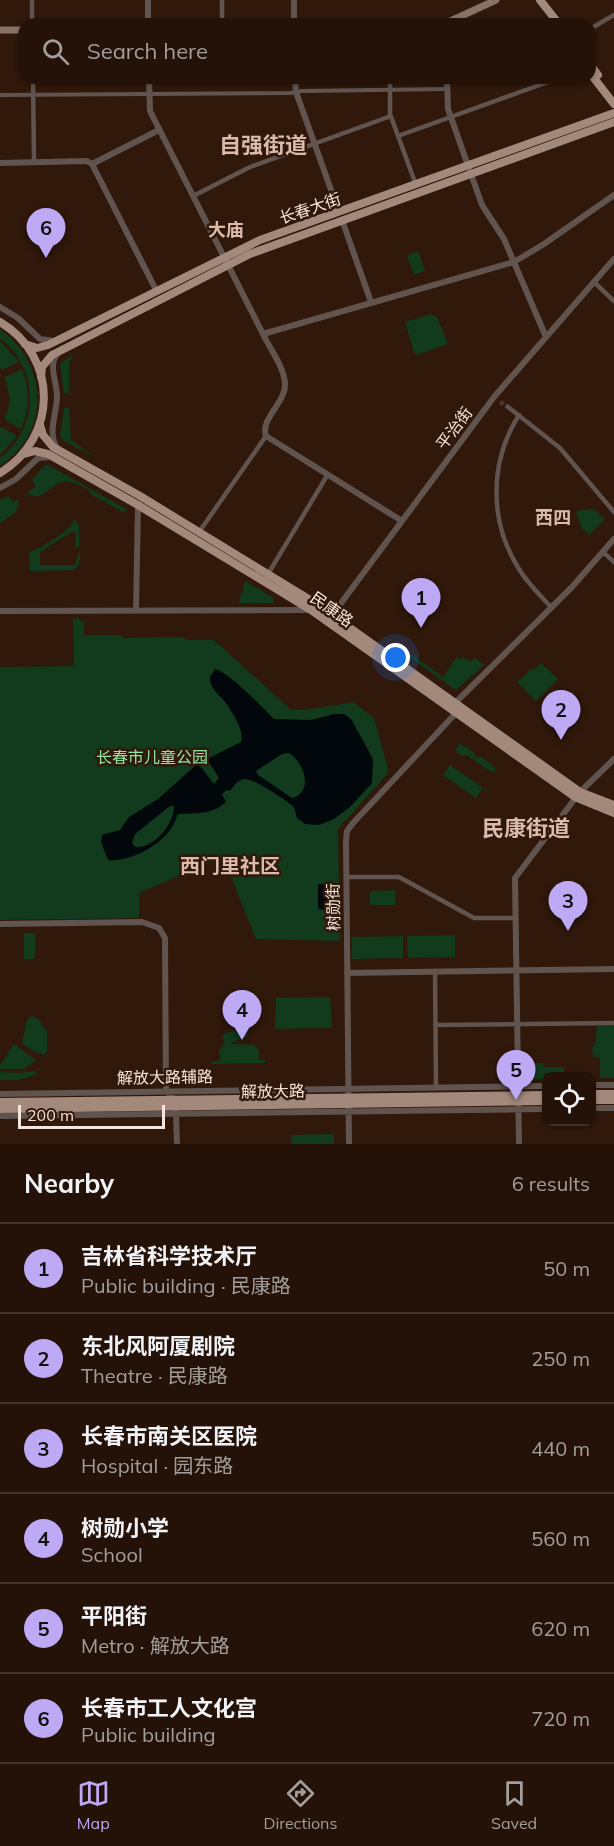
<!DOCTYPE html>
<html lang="en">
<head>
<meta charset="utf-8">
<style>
	:root { --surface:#241208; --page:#2c1b12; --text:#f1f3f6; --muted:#a39e9c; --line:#413229; --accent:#bea9f5 }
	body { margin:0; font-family:Mulish,"Noto Sans SC",sans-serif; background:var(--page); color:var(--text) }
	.controls { position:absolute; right:18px; bottom:18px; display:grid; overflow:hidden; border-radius:12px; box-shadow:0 2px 4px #0004 }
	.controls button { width:54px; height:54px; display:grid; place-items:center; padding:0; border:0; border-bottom:2px solid var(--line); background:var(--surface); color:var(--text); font:30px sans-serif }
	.scale { position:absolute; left:18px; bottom:15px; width:147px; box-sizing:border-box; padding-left:6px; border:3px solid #f6e5dc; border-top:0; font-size:16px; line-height:21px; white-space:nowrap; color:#f6e5dc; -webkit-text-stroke:4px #30180b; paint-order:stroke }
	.you { position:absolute; left:396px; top:658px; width:21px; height:21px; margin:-15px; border:4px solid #fff; border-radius:50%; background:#1a73e8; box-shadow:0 0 0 9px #1a73e833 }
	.badge { display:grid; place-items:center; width:39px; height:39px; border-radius:50%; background:var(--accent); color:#111; font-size:20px; font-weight:700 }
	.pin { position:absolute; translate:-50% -50px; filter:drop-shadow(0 2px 3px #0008) }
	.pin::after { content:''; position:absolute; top:32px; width:21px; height:18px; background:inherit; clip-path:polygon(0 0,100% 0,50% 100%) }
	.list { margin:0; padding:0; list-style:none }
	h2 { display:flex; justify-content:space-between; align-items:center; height:78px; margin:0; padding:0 24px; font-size:26px }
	h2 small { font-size:20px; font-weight:400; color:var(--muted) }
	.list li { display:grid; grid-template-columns:39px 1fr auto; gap:18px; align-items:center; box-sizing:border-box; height:90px; padding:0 24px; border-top:2px solid var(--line) }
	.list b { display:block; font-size:22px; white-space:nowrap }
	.list p { margin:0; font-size:20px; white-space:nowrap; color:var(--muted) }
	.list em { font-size:20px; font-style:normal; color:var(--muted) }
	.icon { flex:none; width:33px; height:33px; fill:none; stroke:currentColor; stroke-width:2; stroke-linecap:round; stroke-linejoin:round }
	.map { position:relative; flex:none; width:614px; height:1144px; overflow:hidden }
	.search { position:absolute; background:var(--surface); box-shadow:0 2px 4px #0004; left:18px; right:18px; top:18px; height:66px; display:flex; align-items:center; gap:15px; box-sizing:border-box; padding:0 21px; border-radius:18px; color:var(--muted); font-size:22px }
	.sheet { height:618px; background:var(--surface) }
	nav { display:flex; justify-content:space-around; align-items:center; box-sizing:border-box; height:84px; border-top:2px solid var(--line); background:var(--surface); font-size:16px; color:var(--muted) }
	nav a { display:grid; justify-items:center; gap:3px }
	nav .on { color:var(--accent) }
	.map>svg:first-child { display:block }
	.green { fill:#123a1d }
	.water { fill:#01070b; fill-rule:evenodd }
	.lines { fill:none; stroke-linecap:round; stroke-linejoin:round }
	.minor-tunnel { stroke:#4e372a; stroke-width:4.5; stroke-dasharray:4.5 2; stroke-linecap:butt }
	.pedestrian { stroke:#61544e; stroke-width:4 }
	.minor { stroke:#61544e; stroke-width:4.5 }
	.tertiary { stroke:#61544e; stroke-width:6 }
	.secondary { stroke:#867268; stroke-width:7 }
	.primary { stroke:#a3897c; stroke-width:8 }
	.labels { text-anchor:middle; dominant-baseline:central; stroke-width:5; stroke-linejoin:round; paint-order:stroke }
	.street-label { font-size:16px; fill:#f6e5dc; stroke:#30180b }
	.park-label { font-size:16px; fill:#90e5a1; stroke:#30180b }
	.neighbourhood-label { font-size:18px; font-weight:bold; fill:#dcbbab; stroke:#30180b }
	.quarter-label { font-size:20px; font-weight:bold; fill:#dcbbab; stroke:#30180b }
	.district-label { font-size:22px; font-weight:bold; fill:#dcbbab; stroke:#30180b }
</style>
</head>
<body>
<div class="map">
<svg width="614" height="1144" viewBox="0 0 614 1144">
	<rect width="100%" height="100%" fill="#30180b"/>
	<!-- green -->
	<path class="green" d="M418,251L425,271L414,275L407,255Z
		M431,314L437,317L448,344L417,355L414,352L405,322Z
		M0,329C49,364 51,432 0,466V458C40,427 40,369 0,338Z
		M0,341L19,362L2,370L0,367Z
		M75,354L69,362V394L64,393L60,363Z
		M22,369C30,389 30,409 21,429L5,420L10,400L5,377Z
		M64,408H69L71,440L96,458L64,441L60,436Z
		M1,427L17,436L0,455V428Z
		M45,465H48L128,510L123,512L92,495C89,489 87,489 81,486C77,484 71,481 67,481C50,481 44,505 27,493L36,486L32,480Z
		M9,496L13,502L18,499C21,512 9,517 0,523V500Z
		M594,509L605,519L589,535L581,527L576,511Z
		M75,519L79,525V547H75L76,532H71L40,552V565H73L76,563L78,553L80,555C80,562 80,567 73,570L30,571L29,553C41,547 70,532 75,519Z
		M245,581L274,598V603H239Z
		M73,618H78L84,623V635H122V638L185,637V640H214L291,710H305L353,702L374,718L389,772L338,829L340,941L256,939L223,857L139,893V918L0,920V667L74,666Z
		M411,654L443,677L457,657L461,659L463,657L471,662L474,657L484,665L456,690L409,657Z
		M541,663L558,679L536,701L517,682L532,668L534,670Z
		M460,743L475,753L474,755L478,758L480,756L496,768L493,773L466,755L462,756L455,750Z
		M450,765L483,788L476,798L443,775Z
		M395,890V905H370V891Z
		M24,933H35V957L33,959H24Z
		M455,935V957L408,958L407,936Z
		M403,936V958L352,959V937Z
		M330,997L332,1028L275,1029L276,998Z
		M31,1016L37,1018L47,1031V1052L44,1055L31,1050L22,1043L27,1020Z
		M597,1026H614V1078H600V1058L593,1057L592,1047L595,1046Z
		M244,1027L248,1036L229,1044L255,1045L260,1052L258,1060H265V1063L211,1064V1061H220L219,1050L225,1044L222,1035Z
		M14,1044L36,1060L24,1069H0V1065Z
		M525,1063H543L544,1067H564V1073H544V1079L525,1080Z
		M35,1071L37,1074L19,1080H0V1072L19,1073Z
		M334,1134V1144H291V1135Z"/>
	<!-- water -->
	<path class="water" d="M215,669C229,672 263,708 274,719L311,720L334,714H344L351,719L373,759L372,783L350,807L334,819L319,825L305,824L297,818L294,807C287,801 252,777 244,779C237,780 234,786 230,791L227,790L222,794L226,802C212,815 196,813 178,814C176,818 175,823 172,827C160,846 130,862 108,860L101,842L102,835L120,830L129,817L158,799L196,765L201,767L214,784L219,778L207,759L241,742C245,731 232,711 225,702C218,693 210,689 210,677ZM289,753C303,761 315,792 292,798L258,775L256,771L282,754ZM170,806H174C174,824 154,849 135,847L132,843L135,834Z
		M318,884H335V910H322L318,908Z"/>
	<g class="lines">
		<!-- minor-tunnel -->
		<path class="minor-tunnel" d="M500,402L508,407"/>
		<!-- pedestrian -->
		<path class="pedestrian" d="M0,95L290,93L302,91L447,89"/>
		<!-- minor -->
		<path class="minor" d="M32,0V24
			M222,0V24
			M590,29L614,15
			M33,78L34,162
			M390,78V114L416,185
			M398,136L559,78
			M193,196L250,167L391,116
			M594,282L614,301
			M508,407L560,448L614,512
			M519,415C489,462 489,522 519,569C528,584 540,595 552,608
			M199,532L266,436
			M603,552L614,562
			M268,574L328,474
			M346,877H399L474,918H515
			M435,971L436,1087
			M435,1025L614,1023"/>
		<!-- tertiary -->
		<path class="tertiary" d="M148,0V24
			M294,0V24
			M149,78L150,111L263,334L514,262L544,244L614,195
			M295,78L296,92L339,212
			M447,78L448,109L482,205L504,239L546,337
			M0,163L87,161L92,164L156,290
			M92,164L159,130
			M342,220L371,302
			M0,307L18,318L40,339L54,341
			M263,334C270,349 285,368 285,385C285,403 260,419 266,436L402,521
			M57,354C48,365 57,383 57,396C57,414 47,432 57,448
			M0,488L16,479L38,458L48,457
			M136,610L138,505
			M0,611L308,610
			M330,618L494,397L614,259
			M0,924L142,922L159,928L165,938L166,1091L176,1101
			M347,973L614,969
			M592,1085H614
			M0,1094L546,1086
			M592,1108H614
			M176,1112L177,1144
			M0,1116L546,1109
			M349,1144L346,840L347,831L353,823L456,713L455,703L572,587L614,539
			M519,1144L515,878L580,792L614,759"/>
		<!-- secondary -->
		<path class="secondary" d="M406,24L446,23L496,0
			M0,30H24"/>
		<!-- primary -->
		<path class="primary" d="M540,0L559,24
			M590,64L598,75
			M590,73L614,104
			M0,322C59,357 58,438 0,473
			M25,344L37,348L48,345L260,240L614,113
			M41,377L42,367L52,355L250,254L614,122
			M40,425L43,435L53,447L140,496L315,603L580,792L614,805
			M24,454L35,451L48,454L138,505L311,610L575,797L614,813
			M592,1094H614
			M592,1100H614
			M0,1102L546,1095
			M0,1109L546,1101"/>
	</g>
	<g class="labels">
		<!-- street labels -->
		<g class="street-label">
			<text transform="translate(310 208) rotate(-19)">长春大街</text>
			<text transform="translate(454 428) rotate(-53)">平治街</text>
			<text transform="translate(332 609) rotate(35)">民康路</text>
			<text transform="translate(333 907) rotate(-91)">树勋街</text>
			<text transform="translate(165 1077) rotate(-1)">解放大路辅路</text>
			<text transform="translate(273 1091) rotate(-1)">解放大路</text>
		</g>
		<!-- park labels -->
		<g class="park-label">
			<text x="152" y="757">长春市儿童公园</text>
		</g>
		<!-- neighbourhood labels -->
		<g class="neighbourhood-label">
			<text x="226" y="229">大庙</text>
			<text x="553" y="517">西四</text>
		</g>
		<!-- quarter labels -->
		<g class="quarter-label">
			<text x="230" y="865">西门里社区</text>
		</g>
		<!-- district labels -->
		<g class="district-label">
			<text x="263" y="145">自强街道</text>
			<text x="526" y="828">民康街道</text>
		</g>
	</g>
</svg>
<div class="controls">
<button><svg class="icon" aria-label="locate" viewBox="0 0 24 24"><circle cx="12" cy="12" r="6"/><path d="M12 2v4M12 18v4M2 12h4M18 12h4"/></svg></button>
</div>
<div class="scale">200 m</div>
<div class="you"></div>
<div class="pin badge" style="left:421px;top:628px">1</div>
<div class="pin badge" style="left:561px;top:740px">2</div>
<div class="pin badge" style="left:568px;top:931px">3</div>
<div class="pin badge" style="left:242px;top:1040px">4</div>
<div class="pin badge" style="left:516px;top:1100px">5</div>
<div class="pin badge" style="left:46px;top:258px">6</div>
<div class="search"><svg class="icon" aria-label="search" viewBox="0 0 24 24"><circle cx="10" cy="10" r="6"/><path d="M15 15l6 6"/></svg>Search here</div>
</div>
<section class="sheet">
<h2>Nearby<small>6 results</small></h2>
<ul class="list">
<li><span class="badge">1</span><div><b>吉林省科学技术厅</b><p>Public building · 民康路</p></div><em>50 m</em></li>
<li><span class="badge">2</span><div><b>东北风阿厦剧院</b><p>Theatre · 民康路</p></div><em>250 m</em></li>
<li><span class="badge">3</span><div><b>长春市南关区医院</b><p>Hospital · 园东路</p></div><em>440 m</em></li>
<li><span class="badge">4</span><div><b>树勋小学</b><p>School</p></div><em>560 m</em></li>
<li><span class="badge">5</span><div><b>平阳街</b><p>Metro · 解放大路</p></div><em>620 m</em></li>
<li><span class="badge">6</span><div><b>长春市工人文化宫</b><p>Public building</p></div><em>720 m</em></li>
</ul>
</section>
<nav>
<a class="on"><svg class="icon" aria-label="map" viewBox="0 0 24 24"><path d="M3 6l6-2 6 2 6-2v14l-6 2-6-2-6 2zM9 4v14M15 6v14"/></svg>Map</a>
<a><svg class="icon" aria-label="directions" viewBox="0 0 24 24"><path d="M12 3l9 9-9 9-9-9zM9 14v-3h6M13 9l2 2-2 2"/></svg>Directions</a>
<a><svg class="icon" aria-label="saved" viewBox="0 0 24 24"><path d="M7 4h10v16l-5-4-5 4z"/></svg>Saved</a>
</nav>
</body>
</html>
